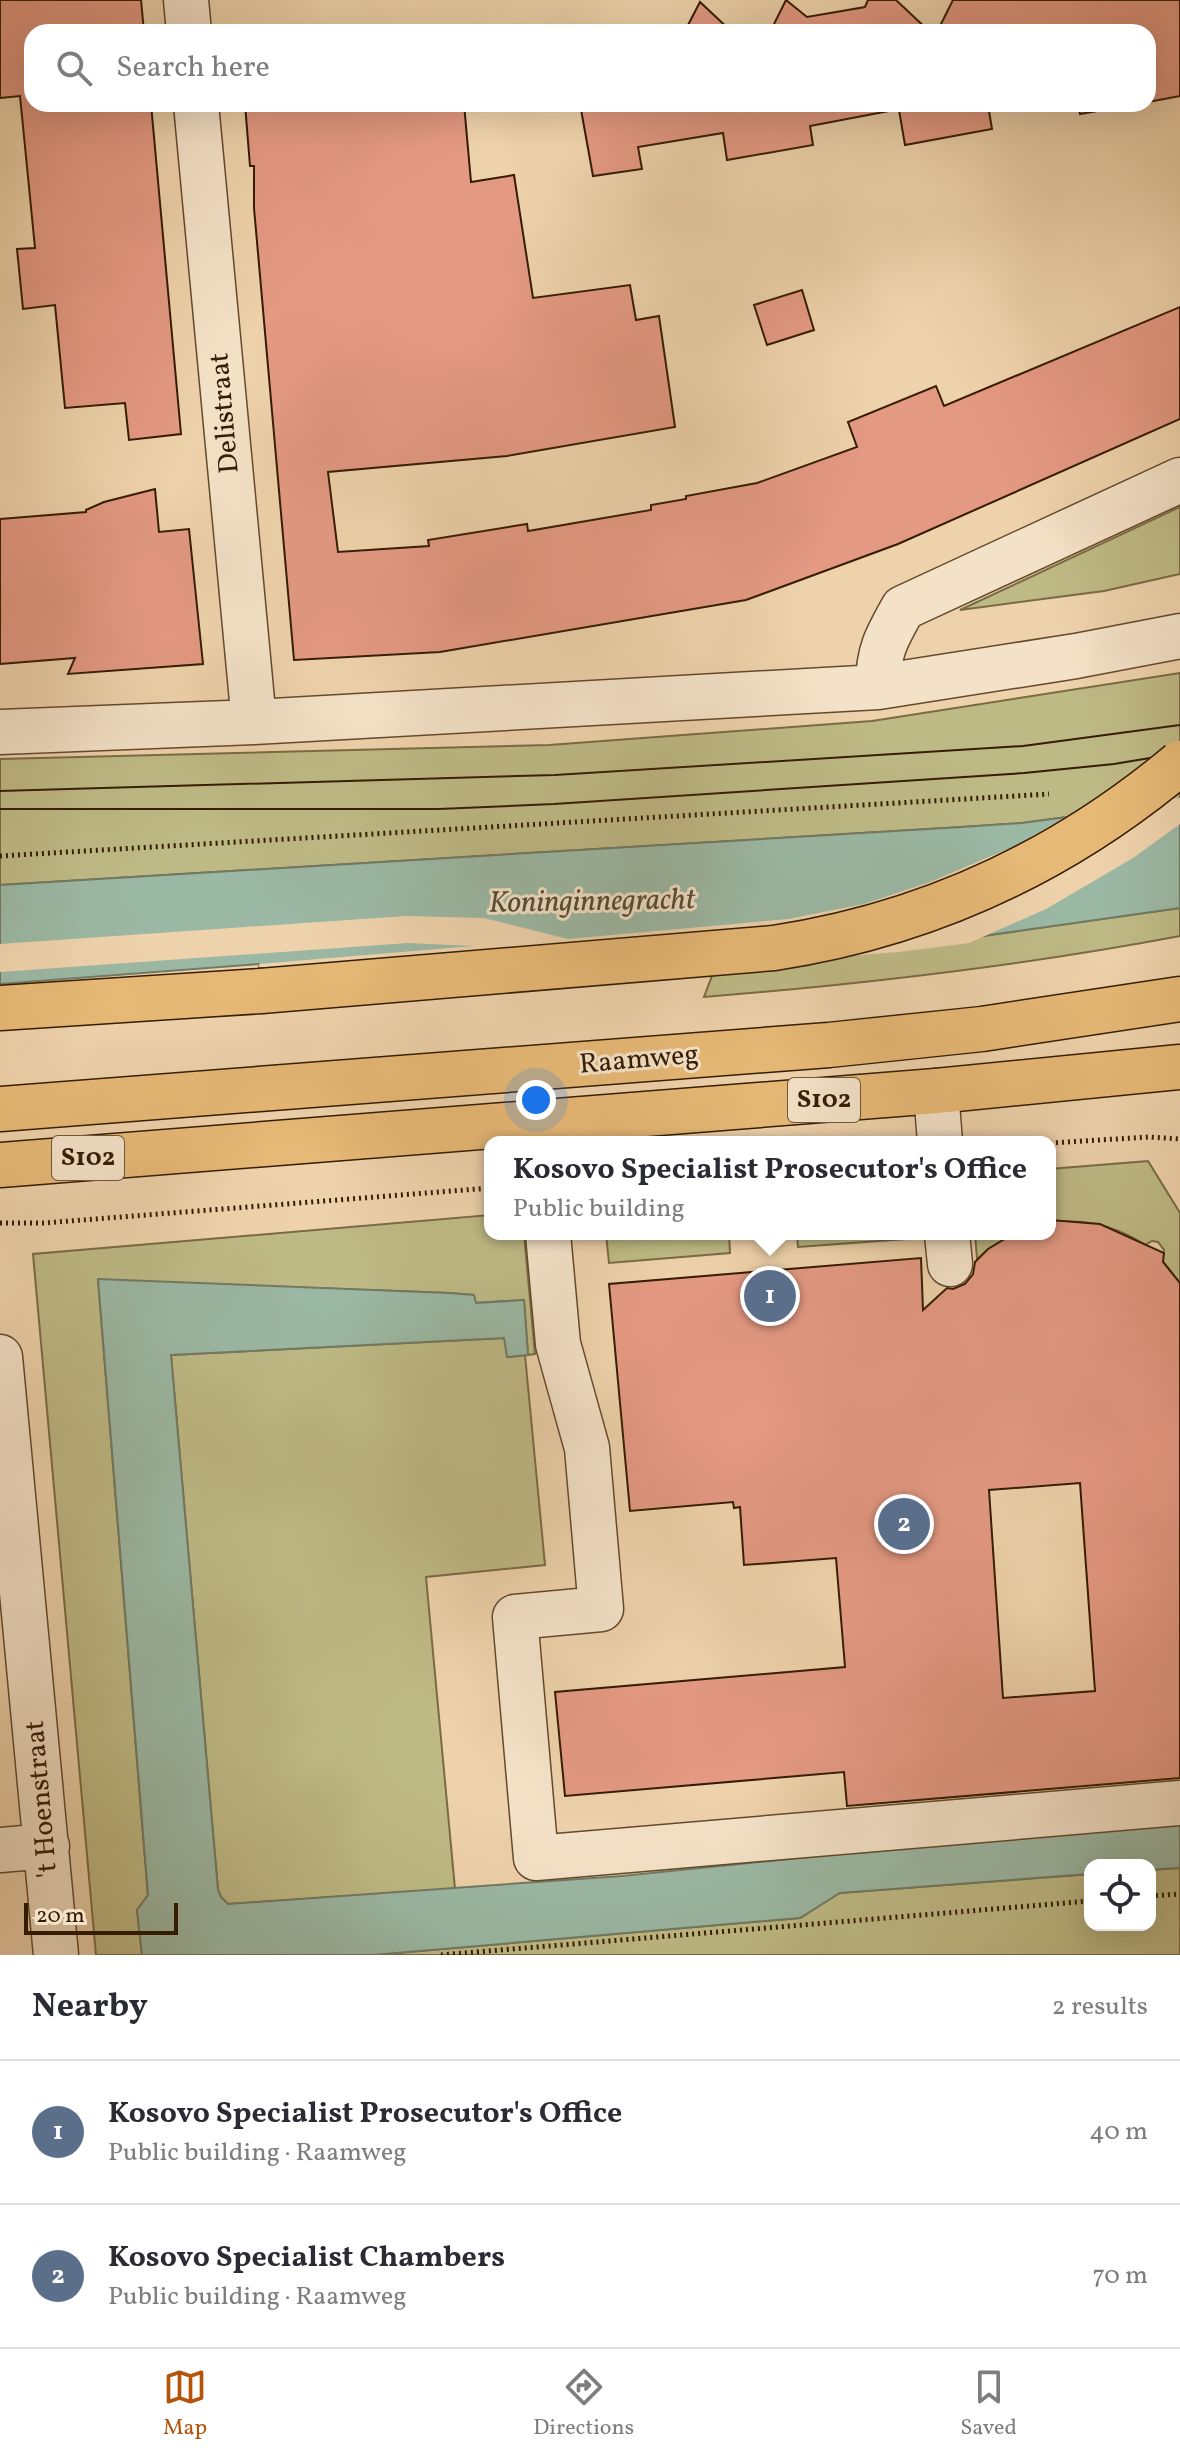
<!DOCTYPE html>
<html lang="en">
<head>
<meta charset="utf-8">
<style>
	:root { --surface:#fff; --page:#f2f2f3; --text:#2b2b33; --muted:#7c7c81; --line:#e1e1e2; --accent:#b45309 }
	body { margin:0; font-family:Vollkorn,serif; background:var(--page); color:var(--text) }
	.controls { position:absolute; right:24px; bottom:24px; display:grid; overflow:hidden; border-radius:16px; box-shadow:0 8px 32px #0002 }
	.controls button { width:72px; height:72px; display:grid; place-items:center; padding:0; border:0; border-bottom:2px solid var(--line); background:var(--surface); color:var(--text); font:40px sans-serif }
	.scale { position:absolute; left:24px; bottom:20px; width:154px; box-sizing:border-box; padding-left:8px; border:4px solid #351c02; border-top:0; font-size:22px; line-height:28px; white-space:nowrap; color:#351c02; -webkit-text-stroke:6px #f4e2c8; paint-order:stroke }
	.you { position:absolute; left:536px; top:1100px; width:28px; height:28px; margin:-20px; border:6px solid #fff; border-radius:50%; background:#1a73e8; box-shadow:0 0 0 12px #1a73e833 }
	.badge { display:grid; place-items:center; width:52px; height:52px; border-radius:50%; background:var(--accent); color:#fff; font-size:26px; font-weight:700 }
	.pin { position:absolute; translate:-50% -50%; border:4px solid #fff; box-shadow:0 2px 8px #0006 }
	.popup { position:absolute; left:484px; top:1136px; width:572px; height:104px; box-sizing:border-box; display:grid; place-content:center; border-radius:16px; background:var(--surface); filter:drop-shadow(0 2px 6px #0005); font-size:26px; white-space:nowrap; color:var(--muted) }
	.popup b { font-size:30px; color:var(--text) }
	.popup::after { content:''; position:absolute; left:50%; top:100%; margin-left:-16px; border:16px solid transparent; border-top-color:var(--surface) }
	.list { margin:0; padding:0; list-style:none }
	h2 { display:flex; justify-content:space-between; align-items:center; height:104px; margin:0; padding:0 32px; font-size:34px }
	h2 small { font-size:26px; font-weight:400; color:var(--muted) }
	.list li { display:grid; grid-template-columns:52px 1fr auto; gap:24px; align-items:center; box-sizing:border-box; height:144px; padding:0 32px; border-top:2px solid var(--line) }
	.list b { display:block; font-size:30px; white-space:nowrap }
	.list p { margin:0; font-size:26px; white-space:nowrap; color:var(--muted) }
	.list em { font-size:26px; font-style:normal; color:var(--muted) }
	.icon { flex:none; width:44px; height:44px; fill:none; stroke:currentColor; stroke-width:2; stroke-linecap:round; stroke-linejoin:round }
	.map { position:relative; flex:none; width:1180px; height:1955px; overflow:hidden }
	.search { position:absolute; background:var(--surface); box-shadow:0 8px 32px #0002; left:24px; right:24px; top:24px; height:88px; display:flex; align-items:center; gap:20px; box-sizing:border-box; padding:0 28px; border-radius:24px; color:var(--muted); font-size:30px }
	.sheet { height:392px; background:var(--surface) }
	nav { display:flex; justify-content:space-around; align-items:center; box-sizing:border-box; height:112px; border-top:2px solid var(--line); background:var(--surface); font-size:22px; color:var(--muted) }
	nav a { display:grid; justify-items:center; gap:4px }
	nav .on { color:var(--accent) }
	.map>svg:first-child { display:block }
	.green { fill:#beba85; stroke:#7a6b44; stroke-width:2 }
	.water { fill:#9bb8a4; stroke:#727a63; stroke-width:2 }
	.pier { fill:#eed2ab }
	.building { fill:#e49983; stroke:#351c02; stroke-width:2; fill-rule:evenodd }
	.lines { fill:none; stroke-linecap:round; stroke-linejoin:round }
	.minor-casing { stroke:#634a2c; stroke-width:47 }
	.major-casing { stroke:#351c02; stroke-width:47 }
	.path { stroke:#351c02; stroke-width:5; stroke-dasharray:2 4; stroke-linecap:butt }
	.minor { stroke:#f4e2c8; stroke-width:44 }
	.major { stroke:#e7b976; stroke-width:44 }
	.tram { stroke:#351c02; stroke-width:2 }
	.major-bridge-casing { stroke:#351c02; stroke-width:47; stroke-linecap:butt }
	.major-bridge { stroke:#e7b976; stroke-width:44 }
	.labels { text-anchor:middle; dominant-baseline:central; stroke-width:6; stroke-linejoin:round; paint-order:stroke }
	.shield { fill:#f4e2c8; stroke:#6e573d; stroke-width:2 }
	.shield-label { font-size:26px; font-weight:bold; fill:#351c02 }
	.street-label { font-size:28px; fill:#351c02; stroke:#f4e2c8 }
	.water-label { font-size:30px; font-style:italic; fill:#544b33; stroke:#f4e2c8 }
</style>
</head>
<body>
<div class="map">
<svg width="1180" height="1955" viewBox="0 0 1180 1955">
	<rect width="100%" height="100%" fill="#eed2ab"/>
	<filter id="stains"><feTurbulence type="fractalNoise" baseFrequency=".0025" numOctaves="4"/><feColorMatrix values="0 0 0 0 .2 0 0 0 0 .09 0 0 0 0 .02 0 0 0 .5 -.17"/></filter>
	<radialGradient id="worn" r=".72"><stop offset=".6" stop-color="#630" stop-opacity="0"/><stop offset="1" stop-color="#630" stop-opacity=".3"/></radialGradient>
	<!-- green -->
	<path class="green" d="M1180,507V574L1104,591L960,610Z
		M1180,673V802L1022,823L962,827L0,885V759L549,745L872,721Z
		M1180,908V936C1022,966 864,984 704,997L715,968L899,948Z
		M1148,1161L1180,1213V1283L1162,1260L1164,1250L1158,1242L1152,1241L1145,1245C1116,1226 1085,1218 1050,1223V1169Z
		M490,1215V1234H524L535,1354L528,1355L524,1300L475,1303L474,1295L449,1293L98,1280L148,1896L137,1910L142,1955H96L33,1254Z
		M606,1234H729L730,1253L609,1263Z
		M797,1234H919L920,1238L798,1247Z
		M975,1234H1013L989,1249L977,1259Z
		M505,1338L508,1357L525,1355L545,1565L426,1577L455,1889L228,1904L221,1897L218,1890L171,1355Z
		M1180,1868V1955H373L800,1918L839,1893L1090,1874V1925H1150V1870Z"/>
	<!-- water -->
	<path class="water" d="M1180,802V908L899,948L261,998L259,964L0,984V885L962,827L1022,823Z
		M98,1279L449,1293L474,1295L476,1303L524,1300L528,1355L507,1357L504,1338L171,1355L218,1890L221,1897L228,1904L622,1876L1180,1819V1868L1150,1870V1865H1090V1874L840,1893L800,1918L373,1955H142L137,1910L148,1895Z"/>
	<!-- pier -->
	<path class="pier" d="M1180,798V824L1133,858L1046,909L969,943L899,952L261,1002L259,964L473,946L408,943L0,972V944L406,916L484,918L568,939L788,919L864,904L930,882L1017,845L1074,812Z"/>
	<!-- building -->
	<path class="building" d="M0,0H141L144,32H32V104H151L181,434L129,440L125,403L65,408L55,305L23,309L17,249L35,248L20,96L0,98Z
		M786,0L807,17L865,7L868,0H896L930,32H770Z
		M953,0H1180V96L1148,102V32H937Z
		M700,2L732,32H661L687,27Z
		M245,104H464L471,182L514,175L533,298L630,285L636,320L659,316L675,427L507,456L328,472L338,552L429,546L428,540L527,524L528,531L651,510V505L686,499V496L757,483L857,447L848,422L936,386L944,406L1180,307V419L898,544L746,600L440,652L294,660L254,208V166H250Z
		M580,104H992L988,105L992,129L905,145L899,110L889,111L810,126L813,145L727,160L723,133L638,147L642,169L593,176Z
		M1078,104H1137L1080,114Z
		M802,290L814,330L767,345L754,305Z
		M155,489L159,532L189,529L203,664L68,674L75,658L0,664V519L86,512V510L104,502Z
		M1050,1220L1100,1224L1164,1253L1163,1262L1180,1283V1778L847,1806L844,1772L565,1796L555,1692L845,1667L836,1558L744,1565L740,1507L734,1508L733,1502L630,1511L609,1284L921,1258L923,1310L947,1288L953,1289L965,1284L973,1274L975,1262L988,1249L1013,1234H1050ZM1080,1483L1095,1691L1003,1698L989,1490Z"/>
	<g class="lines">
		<!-- minor casing -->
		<g class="minor-casing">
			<path id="minor" d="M186,0L189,32
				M196,104L254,722
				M878,687C878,652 886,638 903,608L1180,480
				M0,732L254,722L878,687L1076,656L1180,636
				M936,1091L940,1142
				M548,1234L558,1344L587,1448L601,1609L515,1617L536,1858L1180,1803
				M947,1234L950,1264
				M0,1357L56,1955
				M0,1850L47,1846"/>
		</g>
		<!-- major casing -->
		<g class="major-casing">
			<path id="major" d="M0,1008L261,991
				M0,1109L829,1045L982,1029L1180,999
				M0,1165L936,1091L1180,1067"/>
		</g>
		<!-- path -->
		<path class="path" d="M0,856L1049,794
			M1050,1143L1149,1137L1180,1139
			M0,1223H44L490,1188
			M1150,1896L1180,1894
			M441,1955L1090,1901"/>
		<!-- minor -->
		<use href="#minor" class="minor"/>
		<!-- major -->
		<use href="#major" class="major"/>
		<!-- tram -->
		<path class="tram" d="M0,791L555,775L1023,746L1180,725
			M0,809H439L554,804L1024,773L1114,764L1180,753"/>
		<!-- major-bridge casing -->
		<g class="major-bridge-casing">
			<path id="major-bridge" d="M261,991L774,948C926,925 1062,862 1180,763"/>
		</g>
		<!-- major-bridge -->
		<use href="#major-bridge" class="major-bridge"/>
	</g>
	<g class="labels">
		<!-- shield labels -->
		<g class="shield">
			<rect x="788" y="1078" width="72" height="44" rx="6"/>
			<rect x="52" y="1136" width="72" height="44" rx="6"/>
		</g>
		<g class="shield-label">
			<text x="824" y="1100">S102</text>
			<text x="88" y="1158">S102</text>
		</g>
		<!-- street labels -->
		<g class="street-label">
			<text transform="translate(225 413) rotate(-95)">Delistraat</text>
			<text transform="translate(639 1060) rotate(-5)">Raamweg</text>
			<text transform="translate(42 1799) rotate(-95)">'t Hoenstraat</text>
		</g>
		<!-- water labels -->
		<g class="water-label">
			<text transform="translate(592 902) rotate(-1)">Koninginnegracht</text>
		</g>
	</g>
	<rect width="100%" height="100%" filter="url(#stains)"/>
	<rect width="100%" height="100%" fill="url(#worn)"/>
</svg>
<div class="controls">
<button><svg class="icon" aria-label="locate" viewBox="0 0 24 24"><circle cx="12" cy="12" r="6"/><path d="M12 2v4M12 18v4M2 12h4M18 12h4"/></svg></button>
</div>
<div class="scale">20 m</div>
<div class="you"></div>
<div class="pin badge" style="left:770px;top:1296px;background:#5c6f8a">1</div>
<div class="popup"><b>Kosovo Specialist Prosecutor's Office</b>Public building</div>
<div class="pin badge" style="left:904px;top:1524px;background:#5c6f8a">2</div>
<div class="search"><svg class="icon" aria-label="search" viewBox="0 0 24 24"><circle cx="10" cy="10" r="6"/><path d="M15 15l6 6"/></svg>Search here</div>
</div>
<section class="sheet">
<h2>Nearby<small>2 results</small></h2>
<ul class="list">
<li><span class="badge" style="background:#5c6f8a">1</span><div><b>Kosovo Specialist Prosecutor's Office</b><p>Public building · Raamweg</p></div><em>40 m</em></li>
<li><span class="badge" style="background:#5c6f8a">2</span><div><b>Kosovo Specialist Chambers</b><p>Public building · Raamweg</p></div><em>70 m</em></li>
</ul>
</section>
<nav>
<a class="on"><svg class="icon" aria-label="map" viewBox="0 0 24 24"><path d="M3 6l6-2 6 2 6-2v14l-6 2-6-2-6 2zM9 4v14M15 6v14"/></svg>Map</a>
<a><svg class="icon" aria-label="directions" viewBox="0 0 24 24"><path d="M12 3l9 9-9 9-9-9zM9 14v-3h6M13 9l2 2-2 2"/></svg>Directions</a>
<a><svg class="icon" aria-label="saved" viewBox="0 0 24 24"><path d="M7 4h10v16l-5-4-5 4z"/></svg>Saved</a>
</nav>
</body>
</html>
